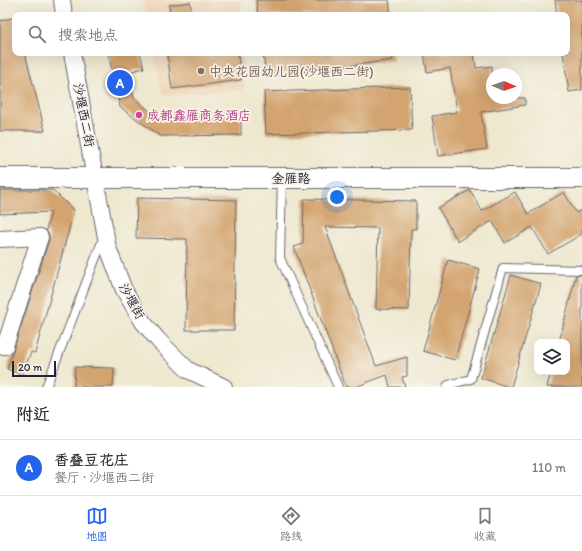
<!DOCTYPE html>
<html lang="zh">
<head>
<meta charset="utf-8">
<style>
	:root { --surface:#fff; --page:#f2f2f3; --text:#2b2b33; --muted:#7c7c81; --line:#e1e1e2; --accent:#2563eb }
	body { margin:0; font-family:Itim,"LXGW WenKai TC",sans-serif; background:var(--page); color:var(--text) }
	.controls { position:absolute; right:12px; bottom:12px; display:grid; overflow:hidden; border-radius:8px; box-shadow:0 4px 16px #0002 }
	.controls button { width:36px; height:36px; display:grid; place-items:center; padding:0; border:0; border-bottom:1px solid var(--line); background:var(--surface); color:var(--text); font:20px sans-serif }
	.compass { position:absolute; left:486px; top:68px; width:36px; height:36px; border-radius:50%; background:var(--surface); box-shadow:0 4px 16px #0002; rotate:92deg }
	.scale { position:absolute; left:12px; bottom:10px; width:44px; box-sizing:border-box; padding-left:4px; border:2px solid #22223b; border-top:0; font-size:11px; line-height:14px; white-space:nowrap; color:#22223b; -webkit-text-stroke:3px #f7f3e8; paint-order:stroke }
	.you { position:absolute; left:337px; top:197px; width:14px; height:14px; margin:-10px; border:3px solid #fff; border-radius:50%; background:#1a73e8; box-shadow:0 0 0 6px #1a73e833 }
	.badge { display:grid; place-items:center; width:26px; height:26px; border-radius:50%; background:var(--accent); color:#fff; font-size:13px; font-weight:700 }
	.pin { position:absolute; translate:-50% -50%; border:2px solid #fff; box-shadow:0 1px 4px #0006 }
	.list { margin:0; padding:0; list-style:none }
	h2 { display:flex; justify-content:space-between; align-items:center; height:52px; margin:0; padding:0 16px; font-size:17px }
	h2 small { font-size:13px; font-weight:400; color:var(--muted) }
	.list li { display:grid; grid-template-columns:26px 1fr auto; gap:12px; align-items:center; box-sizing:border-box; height:56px; padding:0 16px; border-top:1px solid var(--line) }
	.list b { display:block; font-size:15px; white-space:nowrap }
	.list p { margin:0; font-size:13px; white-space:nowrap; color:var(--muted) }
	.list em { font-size:13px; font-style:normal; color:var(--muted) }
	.icon { flex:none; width:22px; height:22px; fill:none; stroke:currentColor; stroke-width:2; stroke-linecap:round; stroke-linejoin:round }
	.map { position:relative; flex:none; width:582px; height:387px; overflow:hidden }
	.search { position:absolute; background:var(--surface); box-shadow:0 4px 16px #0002; left:12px; right:12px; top:12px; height:44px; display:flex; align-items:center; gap:10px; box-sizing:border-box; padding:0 14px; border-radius:8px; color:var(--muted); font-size:15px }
	.sheet { height:108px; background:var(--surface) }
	nav { display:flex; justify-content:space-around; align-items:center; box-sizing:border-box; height:56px; border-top:1px solid var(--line); background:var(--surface); font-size:11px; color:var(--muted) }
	nav a { display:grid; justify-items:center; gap:2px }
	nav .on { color:var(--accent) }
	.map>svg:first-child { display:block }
	.built { fill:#efd6bb }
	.building { fill:#d3a470 }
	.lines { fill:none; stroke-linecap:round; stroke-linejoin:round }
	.service-casing { stroke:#69676f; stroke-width:10 }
	.minor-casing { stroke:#69676f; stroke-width:18 }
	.tertiary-casing { stroke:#69676f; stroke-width:22 }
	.service { stroke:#fff; stroke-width:8 }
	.minor { stroke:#fff; stroke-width:16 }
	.tertiary { stroke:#fff; stroke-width:20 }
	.education-dot { fill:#8d6e63; stroke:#f7f3e8; stroke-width:1.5 }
	.hotel-dot { fill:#d1479c; stroke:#f7f3e8; stroke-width:1.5 }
	.labels { text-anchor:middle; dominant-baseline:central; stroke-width:3.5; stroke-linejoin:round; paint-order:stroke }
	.education-label { font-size:13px; fill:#785e54; stroke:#f7f3e8; text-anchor:start }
	.street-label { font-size:13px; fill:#22223b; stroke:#f7f3e8 }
	.hotel-label { font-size:13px; fill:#b23c85; stroke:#f7f3e8; text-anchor:start }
</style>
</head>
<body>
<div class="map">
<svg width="582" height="387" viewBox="0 0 582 387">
	<rect width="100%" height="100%" fill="#f7f3e8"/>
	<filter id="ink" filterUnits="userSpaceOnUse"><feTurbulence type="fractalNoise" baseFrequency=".025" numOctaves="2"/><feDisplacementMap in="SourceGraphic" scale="8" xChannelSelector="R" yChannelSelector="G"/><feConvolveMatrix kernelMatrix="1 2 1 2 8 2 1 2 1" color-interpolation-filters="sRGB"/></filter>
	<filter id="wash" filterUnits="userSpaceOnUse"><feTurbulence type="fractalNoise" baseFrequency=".012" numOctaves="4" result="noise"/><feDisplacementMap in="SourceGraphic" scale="16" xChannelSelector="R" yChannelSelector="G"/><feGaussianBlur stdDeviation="0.9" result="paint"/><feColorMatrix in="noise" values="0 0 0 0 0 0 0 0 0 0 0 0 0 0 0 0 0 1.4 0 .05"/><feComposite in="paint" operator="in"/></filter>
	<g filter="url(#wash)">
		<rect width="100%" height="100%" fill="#eee8cf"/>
		<!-- built -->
		<path class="built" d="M143,0H241V15H146Z
			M154,53H243L244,89L163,95Z"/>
		<g id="blocks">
			<!-- building -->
			<path class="building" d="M256,0H389L391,15H258Z
				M555,0H582V90L569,92L563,53H567V15H557Z
				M190,2L192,15H170L169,5Z
				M15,17V53H25L45,131H0V21Z
				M108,53H140L144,68L128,72L134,98L163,122L170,114L241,113V135L160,136L120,107Z
				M167,53H238L241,80L172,89Z
				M263,53H392L393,60L266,77Z
				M424,53H474L476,68L492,66V98H525V105L481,112L487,149L438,156L432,116L457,112L450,68L427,72Z
				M410,87L412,130L266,134L264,92Z
				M0,190H53L74,211L35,353L31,352L22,375L7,369L49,240V235L46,230L51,212L0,214Z
				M470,190L482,211L515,192L528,214L564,192L576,213L582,210V234L548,254L532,227L505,243L492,221L458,241L438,208Z
				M137,198L236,200L234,330H186L187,239L136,238Z
				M304,199L416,201V229H411L409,310L376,309L378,228L325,227L376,366L407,357V376L402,377L405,387H390L387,375L355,387H346L294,247L303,244Z
				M448,260L480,269L455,360L423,351Z
				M511,275L541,284L511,387H509L481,378Z
				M576,275H582V387H547L551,372H567V342H559Z
				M75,367L114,368L113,387H74Z"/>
		</g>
	</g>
	<g filter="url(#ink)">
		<use href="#blocks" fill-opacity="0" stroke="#69676f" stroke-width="1"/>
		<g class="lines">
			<!-- service casing -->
			<g class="service-casing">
				<path id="service" d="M282,178L280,258L338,387
					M46,387L103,239
					M447,387L448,385L471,379L503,268L582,270"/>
			</g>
			<!-- minor casing -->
			<g class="minor-casing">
				<path id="minor" d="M62,0L64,15
					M72,53L108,248L124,290L143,322L158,340L188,370L224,387
					M0,239L40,237L5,346H0"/>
			</g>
			<!-- tertiary casing -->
			<g class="tertiary-casing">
				<path id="tertiary" d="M0,178H582"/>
			</g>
			<!-- service -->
			<use href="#service" class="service"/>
			<!-- minor -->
			<use href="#minor" class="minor"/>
			<!-- tertiary -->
			<use href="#tertiary" class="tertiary"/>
		</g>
	</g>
	<!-- markers -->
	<circle class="education-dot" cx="201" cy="71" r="4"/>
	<circle class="hotel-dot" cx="139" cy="115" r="4"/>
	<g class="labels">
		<!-- education labels -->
		<g class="education-label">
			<text x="209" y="71">中央花园幼儿园(沙堰西二街)</text>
		</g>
		<!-- street labels -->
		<g class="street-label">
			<text transform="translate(84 115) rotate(79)">沙堰西二街</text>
			<text x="291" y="178">金雁路</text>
			<text transform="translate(132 301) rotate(61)">沙堰街</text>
		</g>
		<!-- hotel labels -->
		<g class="hotel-label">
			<text x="147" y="115">成都鑫雁商务酒店</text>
		</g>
	</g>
</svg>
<div class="controls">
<button><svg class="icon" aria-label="layers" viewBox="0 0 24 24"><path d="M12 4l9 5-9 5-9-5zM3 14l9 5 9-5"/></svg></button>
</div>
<svg class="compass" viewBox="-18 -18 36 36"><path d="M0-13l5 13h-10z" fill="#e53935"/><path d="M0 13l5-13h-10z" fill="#7c7c81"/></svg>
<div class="scale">20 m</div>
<div class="you"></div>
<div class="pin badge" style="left:120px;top:83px">A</div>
<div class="search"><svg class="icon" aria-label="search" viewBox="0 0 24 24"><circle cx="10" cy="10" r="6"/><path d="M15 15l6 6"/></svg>搜索地点</div>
</div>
<section class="sheet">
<h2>附近<small></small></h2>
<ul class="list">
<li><span class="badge">A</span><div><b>香叠豆花庄</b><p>餐厅 · 沙堰西二街</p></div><em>110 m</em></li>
</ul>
</section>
<nav>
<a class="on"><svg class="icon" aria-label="map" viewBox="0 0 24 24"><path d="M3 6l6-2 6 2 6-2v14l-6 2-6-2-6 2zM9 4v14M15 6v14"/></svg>地图</a>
<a><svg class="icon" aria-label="directions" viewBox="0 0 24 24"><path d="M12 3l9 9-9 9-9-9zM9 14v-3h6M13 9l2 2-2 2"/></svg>路线</a>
<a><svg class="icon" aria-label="saved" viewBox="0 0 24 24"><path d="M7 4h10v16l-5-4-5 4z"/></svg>收藏</a>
</nav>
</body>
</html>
